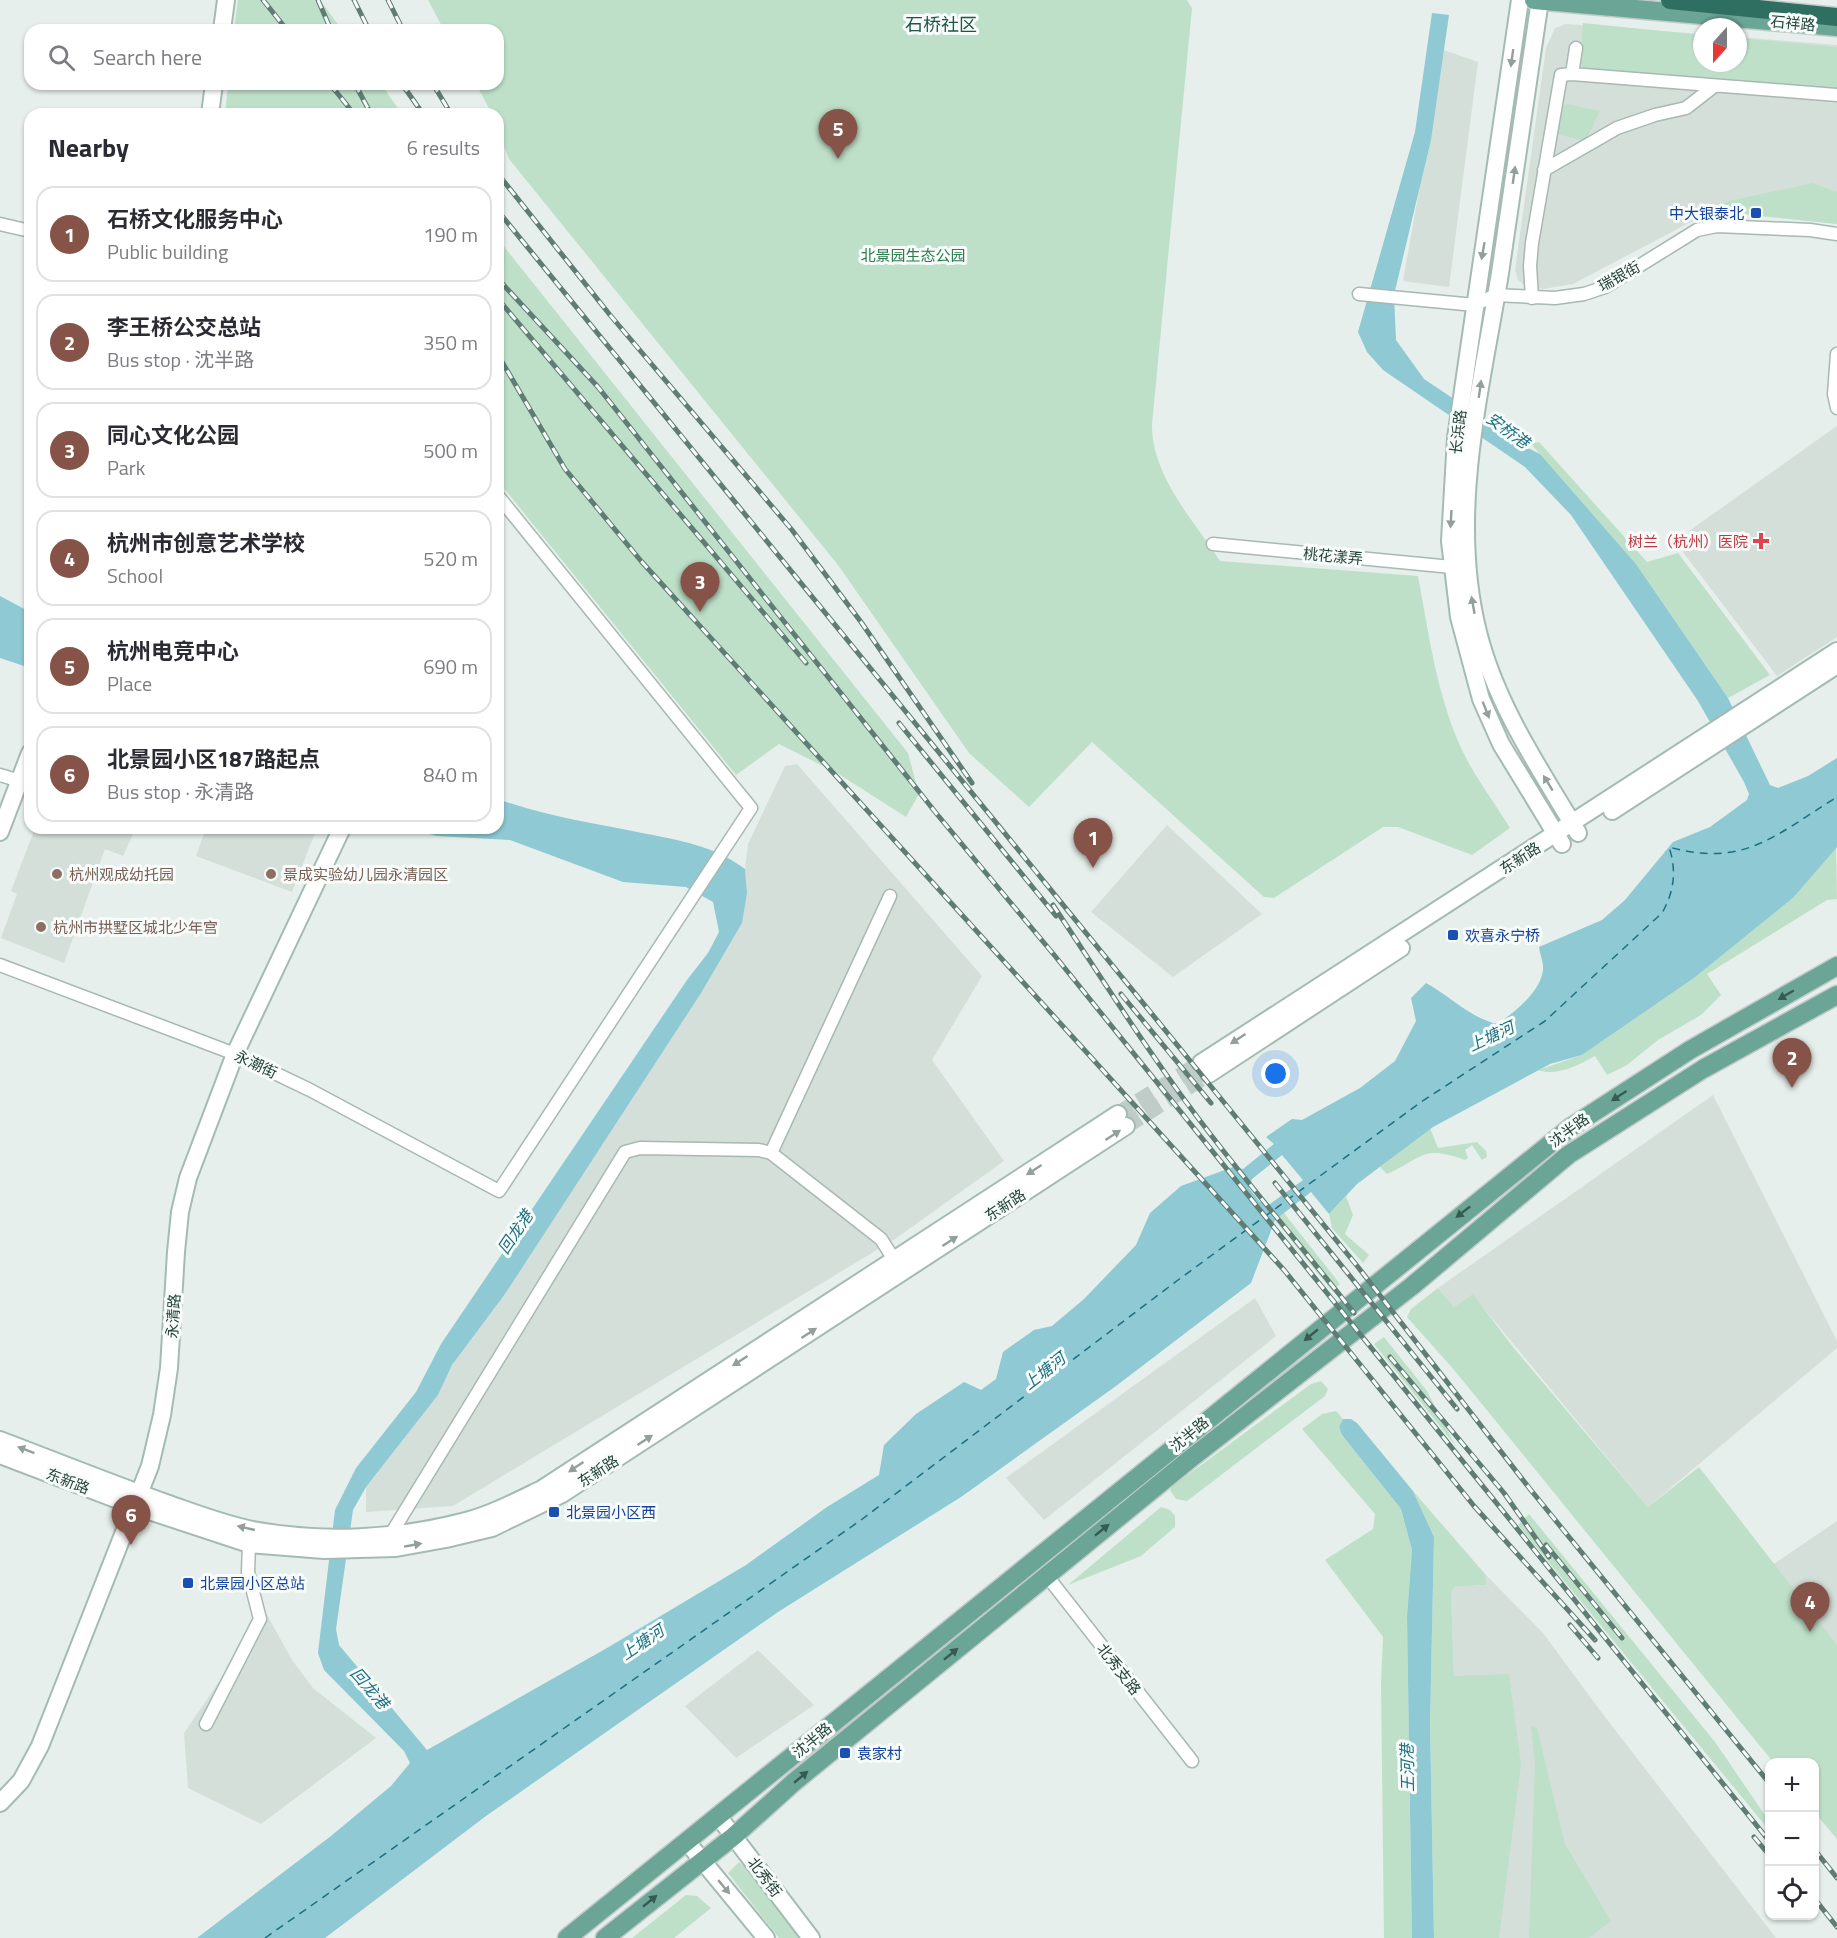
<!DOCTYPE html>
<html lang="en">
<head>
<meta charset="utf-8">
<style>
	:root { --surface:#fff; --page:#f7f7f7; --text:#2b2b33; --muted:#7c7c81; --line:#e1e1e2; --accent:#855347 }
	body { margin:0; font-family:"Titillium Web","Noto Sans SC",sans-serif; background:var(--page); color:var(--text) }
	.controls { position:absolute; right:18px; bottom:18px; display:grid; overflow:hidden; border-radius:12px; box-shadow:0 2px 4px #0004 }
	.controls button { width:54px; height:54px; display:grid; place-items:center; padding:0; border:0; border-bottom:2px solid var(--line); background:var(--surface); color:var(--text); font:30px sans-serif }
	.compass { position:absolute; left:1693px; top:18px; width:54px; height:54px; border-radius:50%; background:var(--surface); box-shadow:0 2px 4px #0004; rotate:201deg }
	.you { position:absolute; left:1276px; top:1074px; width:21px; height:21px; margin:-15px; border:4px solid #fff; border-radius:50%; background:#1a73e8; box-shadow:0 0 0 9px #1a73e833 }
	.badge { display:grid; place-items:center; width:39px; height:39px; border-radius:50%; background:var(--accent); color:#fff; font-size:20px; font-weight:700 }
	.pin { position:absolute; translate:-50% -50px; filter:drop-shadow(0 2px 3px #0008) }
	.pin::after { content:''; position:absolute; top:32px; width:21px; height:18px; background:inherit; clip-path:polygon(0 0,100% 0,50% 100%) }
	.list { margin:0; padding:0; list-style:none }
	h2 { display:flex; justify-content:space-between; align-items:center; height:78px; margin:0; padding:0 24px; font-size:26px }
	h2 small { font-size:20px; font-weight:400; color:var(--muted) }
	.list li { display:grid; grid-template-columns:39px 1fr auto; gap:18px; align-items:center; box-sizing:border-box; height:96px; margin:0 12px 12px; padding:0 12px; border:2px solid var(--line); border-radius:18px }
	.list b { display:block; font-size:22px; white-space:nowrap }
	.list p { margin:0; font-size:20px; white-space:nowrap; color:var(--muted) }
	.list em { font-size:20px; font-style:normal; color:var(--muted) }
	.icon { flex:none; width:33px; height:33px; fill:none; stroke:currentColor; stroke-width:2; stroke-linecap:round; stroke-linejoin:round }
	.map { position:relative; flex:none; width:1837px; height:1938px; overflow:hidden }
	.search { position:absolute; background:var(--surface); box-shadow:0 2px 4px #0004; left:24px; top:24px; width:480px; height:66px; display:flex; align-items:center; gap:15px; box-sizing:border-box; padding:0 21px; border-radius:18px; color:var(--muted); font-size:22px }
	.panel { position:absolute; background:var(--surface); box-shadow:0 2px 4px #0004; left:24px; top:108px; width:480px; height:726px; border-radius:18px }
	.map>svg:first-child { display:block }
	.built { fill:#d4dfda }
	.green { fill:#bfe0c8 }
	.water { fill:#8ec9d4; fill-rule:evenodd }
	.lines { fill:none; stroke-linecap:round; stroke-linejoin:round }
	.ferry { stroke:#1c6f80; stroke-width:1.5; stroke-dasharray:8 6; stroke-linecap:butt }
	.secondary-tunnel { stroke:#bfccc8; stroke-width:16; stroke-dasharray:16 8; stroke-linecap:butt }
	.street-casing { stroke:#a8b8b2; stroke-width:15 }
	.secondary-casing { stroke:#a4bbb3; stroke-width:20 }
	.primary-casing { stroke:#c2cac8; stroke-width:21 }
	.highway-casing { stroke:#c2cac8; stroke-width:21 }
	.street { stroke:#fff; stroke-width:12 }
	.secondary { stroke:#fff; stroke-width:16 }
	.primary { stroke:#6aa596; stroke-width:18 }
	.highway { stroke:#2f6f62; stroke-width:18 }
	.rail-casing { stroke:#5f7d75; stroke-width:5 }
	.rail { stroke:#f7fbf9; stroke-width:3; stroke-dasharray:9; stroke-linecap:butt }
	.oneway { fill:#92a09c }
	.oneway2 { fill:#365b51 }
	.transit-dot { fill:#1a4fb4; stroke:#f7fbf9; stroke-width:2 }
	.health-dot { fill:#e0444e; stroke:#f7fbf9; stroke-width:2 }
	.education-dot { fill:#8d6e63; stroke:#f7fbf9; stroke-width:2 }
	.labels { text-anchor:middle; dominant-baseline:central; stroke-width:6; stroke-linejoin:round; paint-order:stroke }
	.street-label { font-size:15px; fill:#24423a; stroke:#f7fbf9 }
	.transit-label { font-size:15px; fill:#164399; stroke:#f7fbf9; text-anchor:start }
	.park-label { font-size:15px; fill:#2d7a4b; stroke:#f7fbf9 }
	.health-label { font-size:15px; fill:#be3a42; stroke:#f7fbf9; text-anchor:end }
	.education-label { font-size:15px; fill:#785e54; stroke:#f7fbf9; text-anchor:start }
	.water-label { font-size:16px; font-style:italic; fill:#1c6f80; stroke:#f7fbf9 }
	.quarter-label { font-size:18px; fill:#1f5548; stroke:#f7fbf9 }
</style>
</head>
<body>
<div class="map">
<svg width="1837" height="1938" viewBox="0 0 1837 1938">
	<rect width="100%" height="100%" fill="#e6efeb"/>
	<!-- built -->
	<path class="built" d="M1566,24L1702,34V63H1738V37L1837,45V224L1733,213L1706,214L1573,284L1543,289L1523,284L1518,280L1515,270L1546,48L1555,28Z
		M1444,50L1478,62L1449,287L1403,281Z
		M1837,426V637L1777,676L1683,552L1689,531Z
		M797,764L982,976L932,1060L1004,1161L895,1239L453,1506L366,1512V1487L438,1395L452,1365L505,1294L747,893L745,869L748,844L785,766Z
		M1167,825L1262,914L1173,977L1091,912Z
		M35,828H136L123,856L105,849L64,963L1,938L17,894L11,891Z
		M206,828H317L292,892L196,856Z
		M1713,1095L1837,1341V1348L1648,1507L1473,1295L1454,1307L1438,1288Z
		M1255,1298L1276,1336L1044,1520L1006,1478Z
		M1837,1521V1698L1744,1584Z
		M1486,1575L1543,1633L1602,1713L1776,1938H1499L1454,1676L1451,1593L1453,1587L1486,1585Z
		M266,1613L292,1660L313,1688L376,1738L261,1824L188,1788L184,1733L238,1654L253,1623Z
		M758,1650L814,1705L736,1758L685,1706Z"/>
	<!-- green -->
	<path class="green" d="M238,0H320L342,30H234Z
		M428,0H1187L1192,8L1152,424C1151,475 1194,521 1220,561L1418,576C1429,635 1437,696 1462,750C1475,777 1494,802 1510,828L1472,855L1398,827H1383L1274,898L1264,897L1092,742L1029,807L969,753L838,565L509,159L498,131V114H492L476,84H498V30H444Z
		M1583,23L1702,35V63H1738V38L1837,47V92L1588,70L1580,65Z
		M228,84H381L402,114H225Z
		M1567,104L1600,111L1587,138L1579,140L1558,134L1563,106Z
		M1813,183L1837,192V224L1733,213L1706,214L1729,201Z
		M498,239L908,753L919,794L906,817L837,773L779,744L736,775L498,481Z
		M1539,442L1647,562L1678,553L1770,675L1728,698L1636,564L1531,444Z
		M1836,846L1837,899L1827,900L1707,974L1721,995L1701,1015L1658,1040L1627,1065L1607,1075L1595,1056C1579,1065 1556,1077 1538,1070L1582,1055L1694,978L1793,898Z
		M1430,1128L1438,1148L1477,1142L1486,1151L1487,1157L1482,1160L1472,1145L1465,1150L1468,1158L1465,1160C1422,1144 1423,1158 1387,1174L1380,1167Z
		M1346,1196L1353,1215L1345,1234L1369,1255L1363,1263L1332,1228L1329,1214Z
		M1284,1213L1340,1284L1332,1291L1275,1220Z
		M1438,1288L1454,1307L1473,1294L1513,1347L1648,1507L1699,1467L1837,1645V1839L1815,1813L1814,1762H1773L1455,1371L1407,1317L1411,1309Z
		M1384,1337L1427,1391L1455,1445L1374,1344Z
		M1321,1381L1328,1389L1325,1396L1187,1501L1176,1499L1170,1490L1174,1485L1311,1384Z
		M1336,1411L1343,1419L1339,1427L1342,1435L1401,1509L1412,1550L1407,1616L1412,1938H1384L1381,1682L1383,1637L1325,1560L1373,1529L1375,1514L1302,1429L1322,1414Z
		M1413,1491L1486,1575V1585L1454,1587L1451,1593L1454,1676L1509,1674L1521,1765L1499,1938H1434L1430,1724L1434,1537Z
		M1161,1507L1170,1510L1175,1516V1527L1141,1556L1068,1585Z
		M1529,1514L1715,1742L1769,1821V1830L1518,1525Z
		M1531,1726L1537,1728L1565,1844L1611,1921L1589,1938H1529L1535,1763Z
		M739,1862L747,1869L800,1938H779L728,1873Z
		M686,1895L697,1896L711,1908L674,1938H632Z"/>
	<!-- water -->
	<path class="water" d="M1432,13L1449,15L1431,140L1394,295L1396,340L1424,379L1524,446L1540,454L1636,564L1728,698L1770,785L1778,788L1808,776L1837,758V847L1793,898L1694,978L1582,1055L1550,1064L1433,1127L1357,1184L1329,1214L1311,1192L1275,1220L1251,1283L1116,1386L961,1497L778,1612L486,1816L325,1938H197L331,1836L391,1786L410,1763L404,1751L324,1670L318,1653L335,1510L356,1468L416,1392L441,1344L687,980L708,953L719,932L713,902L686,887L623,882L510,840L436,836L409,828H498V799C544,816 593,823 642,833C678,840 715,846 745,869L747,893L742,923L701,993L505,1294L452,1365L438,1395L366,1487L353,1510L336,1629L339,1645L427,1750L607,1648L746,1565L827,1507L879,1475L884,1445L916,1414L964,1382L981,1390L996,1379L1003,1352L1034,1330L1052,1326L1084,1299L1136,1245L1150,1213L1181,1186L1233,1167L1243,1169L1274,1144L1266,1137L1292,1119L1302,1120L1360,1088L1395,1061L1416,1021L1411,998L1426,983C1450,996 1471,1019 1498,1024C1515,1011 1540,993 1543,970C1544,964 1540,954 1539,947L1602,920L1625,900L1673,842L1710,827L1747,800L1749,794L1744,782L1698,701L1571,515L1525,467L1383,370L1367,352L1358,332L1415,132ZM1282,1155L1303,1180L1270,1204L1260,1202L1249,1188L1252,1179Z
		M0,596L30,612V668L0,658Z
		M1343,1419H1351L1357,1423L1413,1491L1434,1537L1430,1724L1434,1938H1412L1407,1616L1412,1550L1401,1509L1342,1435L1339,1427Z"/>
	<g class="lines">
		<!-- ferry -->
		<path class="ferry" d="M265,1938L861,1520L1178,1280L1421,1102L1545,1021L1662,913C1674,892 1677,871 1669,847C1745,868 1775,835 1837,797"/>
		<!-- secondary-tunnel -->
		<path class="secondary-tunnel" d="M1118,1114L1201,1063
			M1126,1126L1209,1074"/>
		<!-- street casing -->
		<g class="street-casing">
			<path id="street" d="M1572,74L1576,48
				M1544,170L1617,128L1655,115L1686,108L1713,87
				M0,224L30,231
				M1359,294L1475,305L1495,295L1555,298L1584,294L1605,287L1697,230L1717,226L1810,230L1837,234
				M1532,298L1530,266L1532,243L1561,75L1572,74L1837,95
				M1837,354L1834,394L1837,408
				M1213,544L1452,567
				M0,775L20,781
				M0,965L235,1054L310,1090L499,1191L751,808L498,496
				M771,1153L890,896
				M391,1534L625,1152L640,1148L759,1150L771,1153L881,1239L898,1266
				M1047,1576L1192,1761
				M206,1724L260,1619L248,1572L249,1544"/>
		</g>
		<!-- secondary casing -->
		<g class="secondary-casing">
			<path id="secondary" d="M1520,0L1456,438L1450,541L1459,617L1481,699L1501,744L1562,844
				M1540,0C1527,91 1514,182 1500,273C1481,391 1448,513 1478,632C1496,705 1540,769 1578,833
				M222,30L226,0
				M210,114L214,84
				M1612,811L1837,665
				M0,832L30,753
				M1201,1063L1837,651
				M1209,1074L1401,948
				M0,1440C55,1461 110,1483 166,1503C195,1513 223,1524 253,1530C323,1543 398,1539 466,1521C492,1514 517,1501 542,1489L1118,1114
				M0,1455L134,1506L249,1544L324,1550L396,1548L446,1539L492,1528L562,1494L1126,1126
				M0,1803L21,1781L40,1746L150,1466L162,1415L169,1368L176,1252L180,1212L188,1178L235,1054L342,828
				M718,1816L811,1938
				M687,1842L766,1938"/>
		</g>
		<!-- primary casing -->
		<g class="primary-casing">
			<path id="primary" d="M1534,0L1837,27
				M567,1938L1571,1127L1690,1050L1837,966
				M605,1938L734,1836L794,1782L1190,1459L1412,1286L1568,1155L1703,1069L1837,995"/>
		</g>
		<!-- highway casing -->
		<g class="highway-casing">
			<path id="highway" d="M1670,0L1837,17"/>
		</g>
		<!-- street -->
		<use href="#street" class="street"/>
		<!-- secondary -->
		<use href="#secondary" class="secondary"/>
		<!-- primary -->
		<use href="#primary" class="primary"/>
		<!-- highway -->
		<use href="#highway" class="highway"/>
		<!-- rail casing -->
		<g class="rail-casing">
			<path id="rail" d="M263,0L287,30
				M318,0L331,30
				M354,0L369,30
				M388,0L403,30
				M330,84L354,114
				M355,84L371,114
				M402,84L423,114
				M433,84L451,114
				M498,174L610,315L792,530L861,622L972,783
				M498,211L1358,1267L1530,1489L1770,1784
				M498,279L598,387L936,813L1055,956L1770,1842
				M498,299L806,663
				M498,355L565,469L641,561L1284,1270L1474,1506L1595,1640
				M899,723L1056,916
				M1053,905C1105,983 1154,1062 1211,1135C1257,1195 1307,1253 1354,1313
				M1121,994L1211,1103
				M1275,1183L1457,1409
				M1390,1357L1504,1493L1549,1557
				M1546,1545L1622,1638
				M1570,1625L1598,1658
				M1754,1837L1770,1856
				M1814,1849L1837,1878
				M1814,1898L1837,1927"/>
		</g>
		<!-- rail -->
		<use href="#rail" class="rail"/>
	</g>
	<!-- one-way arrows -->
	<defs><path id="oneway-solid" d="M-6-.8H1V-3.2L6.5 0L1 3.2V.8H-6Z" transform="scale(1.5)"/></defs>
	<g class="oneway">
		<use href="#oneway-solid" transform="translate(1512 58) rotate(98)"/>
		<use href="#oneway-solid" transform="translate(1514 175) rotate(-82)"/>
		<use href="#oneway-solid" transform="translate(1483 251) rotate(100)"/>
		<use href="#oneway-solid" transform="translate(1480 389) rotate(-82)"/>
		<use href="#oneway-solid" transform="translate(1451 519) rotate(93)"/>
		<use href="#oneway-solid" transform="translate(1473 605) rotate(-100)"/>
		<use href="#oneway-solid" transform="translate(1486 710) rotate(68)"/>
		<use href="#oneway-solid" transform="translate(1548 783) rotate(-121)"/>
		<use href="#oneway-solid" transform="translate(1238 1039) rotate(147)"/>
		<use href="#oneway-solid" transform="translate(1113 1135) rotate(-33)"/>
		<use href="#oneway-solid" transform="translate(1034 1170) rotate(147)"/>
		<use href="#oneway-solid" transform="translate(950 1241) rotate(-33)"/>
		<use href="#oneway-solid" transform="translate(809 1333) rotate(-33)"/>
		<use href="#oneway-solid" transform="translate(740 1361) rotate(147)"/>
		<use href="#oneway-solid" transform="translate(645 1440) rotate(-33)"/>
		<use href="#oneway-solid" transform="translate(26 1450) rotate(-159)"/>
		<use href="#oneway-solid" transform="translate(576 1467) rotate(146)"/>
		<use href="#oneway-solid" transform="translate(246 1528) rotate(-167)"/>
		<use href="#oneway-solid" transform="translate(413 1545) rotate(-10)"/>
		<use href="#oneway-solid" transform="translate(724 1887) rotate(50)"/>
	</g>
	<g class="oneway2">
		<use href="#oneway-solid" transform="translate(1786 995) rotate(150)"/>
		<use href="#oneway-solid" transform="translate(1619 1096) rotate(147)"/>
		<use href="#oneway-solid" transform="translate(1463 1212) rotate(142)"/>
		<use href="#oneway-solid" transform="translate(1311 1335) rotate(141)"/>
		<use href="#oneway-solid" transform="translate(1102 1530) rotate(-39)"/>
		<use href="#oneway-solid" transform="translate(951 1654) rotate(-39)"/>
		<use href="#oneway-solid" transform="translate(801 1777) rotate(-40)"/>
		<use href="#oneway-solid" transform="translate(650 1901) rotate(-39)"/>
	</g>
	<!-- markers -->
	<g class="transit-dot">
		<rect x="1750" y="207" width="12" height="12" rx="3"/>
		<rect x="1447" y="929" width="12" height="12" rx="3"/>
		<rect x="548" y="1506" width="12" height="12" rx="3"/>
		<rect x="182" y="1577" width="12" height="12" rx="3"/>
		<rect x="839" y="1747" width="12" height="12" rx="3"/>
	</g>
	<path class="health-dot" d="M1758 532h6v6h6v6h-6v6h-6v-6h-6v-6h6z"/>
	<g class="education-dot">
		<circle cx="57" cy="874" r="6"/>
		<circle cx="271" cy="874" r="6"/>
		<circle cx="41" cy="927" r="6"/>
	</g>
	<g class="labels">
		<!-- street labels -->
		<g class="street-label">
			<text transform="translate(1793 23) rotate(5)">石祥路</text>
			<text transform="translate(1619 276) rotate(-29)">瑞银街</text>
			<text transform="translate(1458 432) rotate(-83)">长浜路</text>
			<text transform="translate(1333 556) rotate(5)">桃花漾弄</text>
			<text transform="translate(1520 858) rotate(-33)">东新路</text>
			<text transform="translate(256 1064) rotate(25)">永潮街</text>
			<text transform="translate(1569 1130) rotate(-36)">沈半路</text>
			<text transform="translate(1005 1205) rotate(-33)">东新路</text>
			<text transform="translate(173 1316) rotate(-86)">永清路</text>
			<text transform="translate(1189 1434) rotate(-39)">沈半路</text>
			<text transform="translate(598 1471) rotate(-33)">东新路</text>
			<text transform="translate(68 1481) rotate(21)">东新路</text>
			<text transform="translate(1119 1669) rotate(52)">北秀支路</text>
			<text transform="translate(812 1740) rotate(-39)">沈半路</text>
			<text transform="translate(765 1877) rotate(53)">北秀街</text>
		</g>
		<!-- transit labels -->
		<g class="transit-label">
			<text x="1744" y="213" text-anchor="end">中大银泰北</text>
			<text x="1465" y="935">欢喜永宁桥</text>
			<text x="566" y="1512">北景园小区西</text>
			<text x="200" y="1583">北景园小区总站</text>
			<text x="857" y="1753">袁家村</text>
		</g>
		<!-- park labels -->
		<g class="park-label">
			<text x="913" y="255">北景园生态公园</text>
		</g>
		<!-- health labels -->
		<g class="health-label">
			<text x="1748" y="541">树兰（杭州）医院</text>
		</g>
		<!-- education labels -->
		<g class="education-label">
			<text x="69" y="874">杭州观成幼托园</text>
			<text x="283" y="874">景成实验幼儿园永清园区</text>
			<text x="53" y="927">杭州市拱墅区城北少年宫</text>
		</g>
		<!-- water labels -->
		<g class="water-label">
			<text transform="translate(1508 430) rotate(36)">安桥港</text>
			<text transform="translate(1491 1036) rotate(-25)">上塘河</text>
			<text transform="translate(515 1232) rotate(-56)">回龙港</text>
			<text transform="translate(1044 1371) rotate(-38)">上塘河</text>
			<text transform="translate(642 1642) rotate(-34)">上塘河</text>
			<text transform="translate(370 1688) rotate(49)">回龙港</text>
			<text transform="translate(1407 1768) rotate(-91)">王河港</text>
		</g>
		<!-- quarter labels -->
		<g class="quarter-label">
			<text x="941" y="24">石桥社区</text>
		</g>
	</g>
</svg>
<div class="controls">
<button>+</button>
<button>−</button>
<button><svg class="icon" aria-label="locate" viewBox="0 0 24 24"><circle cx="12" cy="12" r="6"/><path d="M12 2v4M12 18v4M2 12h4M18 12h4"/></svg></button>
</div>
<svg class="compass" viewBox="-18 -18 36 36"><path d="M0-13l5 13h-10z" fill="#e53935"/><path d="M0 13l5-13h-10z" fill="#7c7c81"/></svg>
<div class="you"></div>
<div class="pin badge" style="left:1093px;top:868px">1</div>
<div class="pin badge" style="left:1792px;top:1088px">2</div>
<div class="pin badge" style="left:700px;top:612px">3</div>
<div class="pin badge" style="left:1810px;top:1632px">4</div>
<div class="pin badge" style="left:838px;top:159px">5</div>
<div class="pin badge" style="left:131px;top:1545px">6</div>
<div class="search"><svg class="icon" aria-label="search" viewBox="0 0 24 24"><circle cx="10" cy="10" r="6"/><path d="M15 15l6 6"/></svg>Search here</div>
<section class="panel">
<h2>Nearby<small>6 results</small></h2>
<ul class="list">
<li><span class="badge">1</span><div><b>石桥文化服务中心</b><p>Public building</p></div><em>190 m</em></li>
<li><span class="badge">2</span><div><b>李王桥公交总站</b><p>Bus stop · 沈半路</p></div><em>350 m</em></li>
<li><span class="badge">3</span><div><b>同心文化公园</b><p>Park</p></div><em>500 m</em></li>
<li><span class="badge">4</span><div><b>杭州市创意艺术学校</b><p>School</p></div><em>520 m</em></li>
<li><span class="badge">5</span><div><b>杭州电竞中心</b><p>Place</p></div><em>690 m</em></li>
<li><span class="badge">6</span><div><b>北景园小区187路起点</b><p>Bus stop · 永清路</p></div><em>840 m</em></li>
</ul>
</section>
</div>
</body>
</html>
